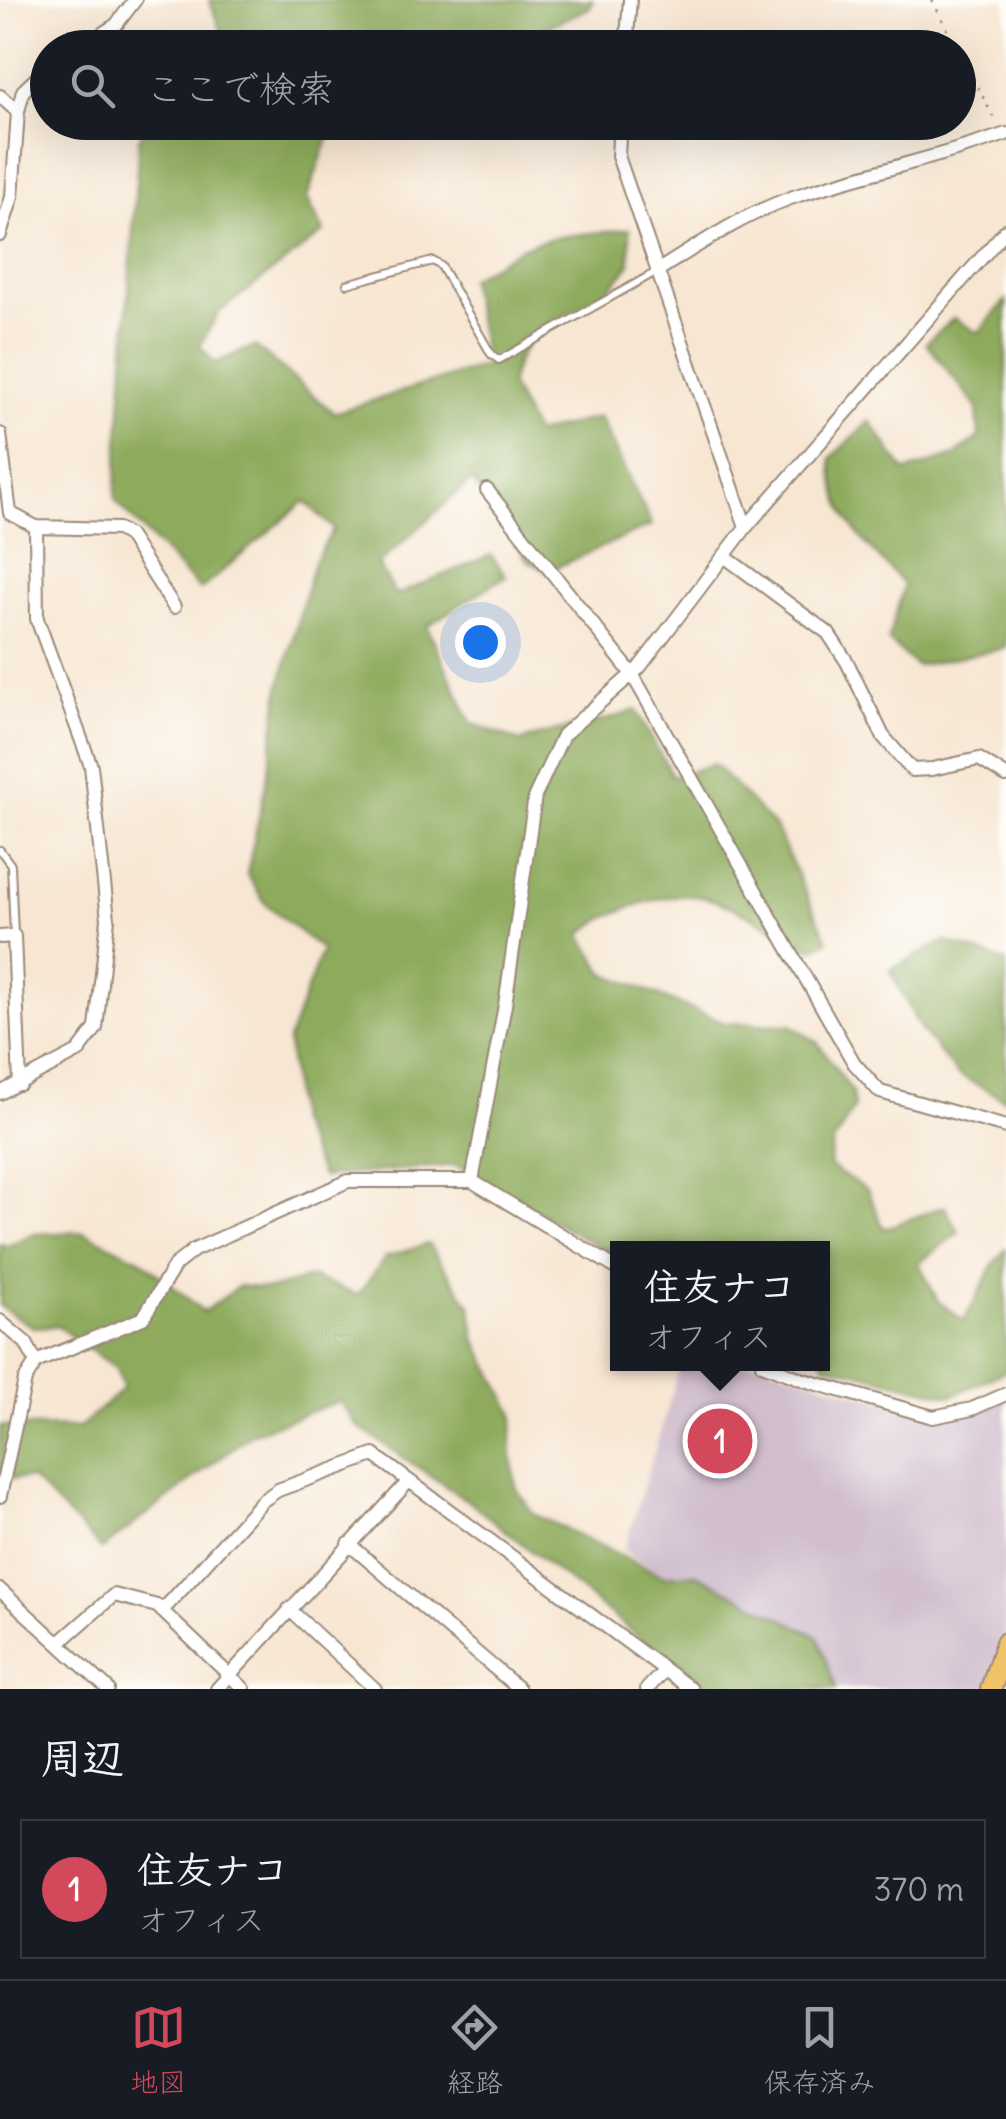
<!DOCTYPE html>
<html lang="ja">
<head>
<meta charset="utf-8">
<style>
	:root { --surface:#171b24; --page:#242831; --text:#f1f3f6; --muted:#9ea1a6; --line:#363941; --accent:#d1495b }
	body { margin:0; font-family:Delius,"Klee One",sans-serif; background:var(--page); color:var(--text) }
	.you { position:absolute; left:480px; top:642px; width:35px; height:35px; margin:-25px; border:8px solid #fff; border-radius:50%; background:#1a73e8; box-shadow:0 0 0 15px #1a73e833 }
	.badge { display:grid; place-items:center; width:65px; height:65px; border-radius:50%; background:var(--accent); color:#fff; font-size:32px; font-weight:700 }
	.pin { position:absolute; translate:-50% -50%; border:5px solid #fff; box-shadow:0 2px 10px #0006 }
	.popup { position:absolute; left:610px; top:1241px; width:220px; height:130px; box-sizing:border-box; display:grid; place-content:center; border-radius:0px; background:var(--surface); filter:drop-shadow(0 2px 8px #0005); font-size:32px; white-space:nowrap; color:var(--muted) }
	.popup b { font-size:38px; color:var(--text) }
	.popup::after { content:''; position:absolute; left:50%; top:100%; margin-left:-20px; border:20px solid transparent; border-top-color:var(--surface) }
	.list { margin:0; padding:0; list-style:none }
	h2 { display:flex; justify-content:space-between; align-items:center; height:130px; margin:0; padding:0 40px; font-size:42px }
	h2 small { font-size:32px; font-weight:400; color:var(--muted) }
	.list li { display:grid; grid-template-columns:65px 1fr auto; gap:30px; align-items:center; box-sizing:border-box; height:140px; margin:0 20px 20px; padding:0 20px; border:2px solid var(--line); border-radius:0px }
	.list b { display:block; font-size:38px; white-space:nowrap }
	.list p { margin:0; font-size:32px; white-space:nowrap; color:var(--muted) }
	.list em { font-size:32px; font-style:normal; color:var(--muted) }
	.icon { flex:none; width:55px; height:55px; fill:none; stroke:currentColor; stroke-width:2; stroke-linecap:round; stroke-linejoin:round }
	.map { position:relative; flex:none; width:1006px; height:1689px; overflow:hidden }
	.search { position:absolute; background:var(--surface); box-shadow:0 10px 40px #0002; left:30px; right:30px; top:30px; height:110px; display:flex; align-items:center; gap:25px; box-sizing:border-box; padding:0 35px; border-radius:55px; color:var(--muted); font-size:38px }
	.sheet { height:290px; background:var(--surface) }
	nav { display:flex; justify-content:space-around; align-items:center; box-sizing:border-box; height:140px; border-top:2px solid var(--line); background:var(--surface); font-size:28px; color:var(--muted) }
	nav a { display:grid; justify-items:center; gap:5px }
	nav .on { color:var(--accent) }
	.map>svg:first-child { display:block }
	.industrial { fill:#d0bdcd }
	.forest { fill:#8eab5d; stroke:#646a3e; stroke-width:2.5 }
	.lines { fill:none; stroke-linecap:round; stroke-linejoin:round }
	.service-casing { stroke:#998878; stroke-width:10 }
	.minor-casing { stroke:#998878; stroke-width:16 }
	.primary-casing { stroke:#998878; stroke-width:24 }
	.path { stroke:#998878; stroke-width:2.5; stroke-dasharray:2.5 8; stroke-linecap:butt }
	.service { stroke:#fff; stroke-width:6 }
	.minor { stroke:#fff; stroke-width:12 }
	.primary { stroke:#f0c369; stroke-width:20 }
</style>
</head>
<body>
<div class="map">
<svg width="1006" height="1689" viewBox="0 0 1006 1689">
	<rect width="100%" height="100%" fill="#fdfcf7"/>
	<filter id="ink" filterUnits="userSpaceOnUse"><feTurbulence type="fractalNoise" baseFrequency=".01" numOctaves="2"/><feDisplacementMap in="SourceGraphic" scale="20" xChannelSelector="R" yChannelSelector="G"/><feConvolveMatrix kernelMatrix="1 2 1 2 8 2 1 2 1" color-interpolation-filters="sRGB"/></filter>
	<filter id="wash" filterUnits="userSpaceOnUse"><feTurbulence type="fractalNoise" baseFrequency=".0048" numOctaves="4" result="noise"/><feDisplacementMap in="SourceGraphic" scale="40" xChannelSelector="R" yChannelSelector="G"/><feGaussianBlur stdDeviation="2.25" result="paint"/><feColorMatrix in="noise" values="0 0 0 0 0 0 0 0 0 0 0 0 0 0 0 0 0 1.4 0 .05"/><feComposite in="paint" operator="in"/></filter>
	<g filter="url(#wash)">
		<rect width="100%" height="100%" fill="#f7e6d2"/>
		<!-- industrial -->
		<path class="industrial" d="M681,1364H762L933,1417L1006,1394V1689H836L818,1637L696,1574L663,1576L624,1551Z"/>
		<!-- forest -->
		<path class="forest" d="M209,0H593L589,8L525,37L530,47L228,48Z
			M149,123H358L329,136L307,198L324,232L219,312L200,346L215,363L255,346L334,413L486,365L469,279L523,247L556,237L630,229V264C622,274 614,286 603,293C556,324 525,322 510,384L535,434L599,417L652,525L547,571L528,561L472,480L378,564L396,595L491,555L506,576L427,626L471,723L520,742C558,727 598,726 636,710L673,777L714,764L775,827L828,941L812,949C782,934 737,906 706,898C669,889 608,911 581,934L604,973L725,1023L791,1025L818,1043L852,1092L854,1108L833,1143L829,1166L867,1190L884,1229L944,1206L959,1232L919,1263L938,1301L964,1321L994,1264L1006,1249V1371L951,1396L826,1365L822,1358V1248H618L617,1257L455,1165L322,1177L296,1120L288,1040L322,950L265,903L247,874L269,768L280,686L314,562L334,529L305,501L200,590L115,500L139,139Z
			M411,123H489L422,135Z
			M1006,300V648L916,666L888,640L904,585C865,541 835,521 831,458L870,421L905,472L955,455L979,437L977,407L926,343L954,318L978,333Z
			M945,941L1006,962V1100L957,1074L921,1030L890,970Z
			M83,1232L140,1259L204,1312L239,1286L270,1289L312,1277L358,1295L386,1257L428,1244L471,1306L475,1339L514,1414L511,1449L516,1487L532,1513L663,1576L696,1574L818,1637L836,1689H704L471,1503L357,1426L340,1401L252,1433L102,1549L32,1479L0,1478V1426L79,1428L124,1388L115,1367L57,1326L33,1327L0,1306V1244L8,1246L32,1234Z"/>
	</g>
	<g filter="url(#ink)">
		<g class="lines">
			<!-- service casing -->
			<g class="service-casing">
				<path id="service" d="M347,284L433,261L441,266L491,354L499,360L656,272
					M0,850L11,865L14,935"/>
			</g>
			<!-- minor casing -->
			<g class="minor-casing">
				<path id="minor" d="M80,48L116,25L135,0
					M626,48L630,0
					M0,96L18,112L12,197L0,235
					M18,112L23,91L48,67
					M620,122L618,156L746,527
					M657,271C703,242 748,212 799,195C868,172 938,158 1006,134
					M0,434L10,513L36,527L118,529L128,535L174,607
					M487,490L632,674L854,1063L880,1092L1006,1127
					M724,556L828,633L847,662L883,736L912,770L932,769L979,759L1006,776
					M0,937L14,936L20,1084
					M0,1093L78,1052L96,1028L108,919L91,766L37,619L36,527
					M472,1181L505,1005L535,796L563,735L639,668L746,527L1006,230
					M0,1321L26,1343L36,1362
					M762,1364L804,1380L933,1417L972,1409L1006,1394
					M0,1496L25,1380L36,1362L143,1318L175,1265L194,1250L348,1181H472L618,1269
					M349,1544L519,1689
					M0,1590L108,1689
					M289,1609L375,1689
					M162,1611L262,1501L278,1490L374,1455L691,1689
					M59,1643L114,1595L157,1606L244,1689
					M217,1689L409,1481
					M647,1689L665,1670"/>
			</g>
			<!-- primary casing -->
			<g class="primary-casing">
				<path id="primary" d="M991,1689L1006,1643"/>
			</g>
			<!-- path -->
			<path class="path" d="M932,0L957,48
				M958,50L995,120"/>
			<!-- service -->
			<use href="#service" class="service"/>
			<!-- minor -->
			<use href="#minor" class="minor"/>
			<!-- primary -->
			<use href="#primary" class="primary"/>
		</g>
	</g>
</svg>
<div class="you"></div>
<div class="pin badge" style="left:720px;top:1441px">1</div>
<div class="popup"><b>住友ナコ</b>オフィス</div>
<div class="search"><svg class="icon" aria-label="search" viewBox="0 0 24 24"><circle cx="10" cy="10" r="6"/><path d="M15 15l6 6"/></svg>ここで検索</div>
</div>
<section class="sheet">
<h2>周辺<small></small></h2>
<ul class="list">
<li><span class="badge">1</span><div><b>住友ナコ</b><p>オフィス</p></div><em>370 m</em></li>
</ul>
</section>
<nav>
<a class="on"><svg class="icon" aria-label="map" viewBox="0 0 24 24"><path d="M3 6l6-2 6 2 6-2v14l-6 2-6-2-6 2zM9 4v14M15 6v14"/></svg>地図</a>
<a><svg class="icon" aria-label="directions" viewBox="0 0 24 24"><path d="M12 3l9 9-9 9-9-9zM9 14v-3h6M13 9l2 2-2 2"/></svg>経路</a>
<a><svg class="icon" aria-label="saved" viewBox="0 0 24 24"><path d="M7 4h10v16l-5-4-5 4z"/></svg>保存済み</a>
</nav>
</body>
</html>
